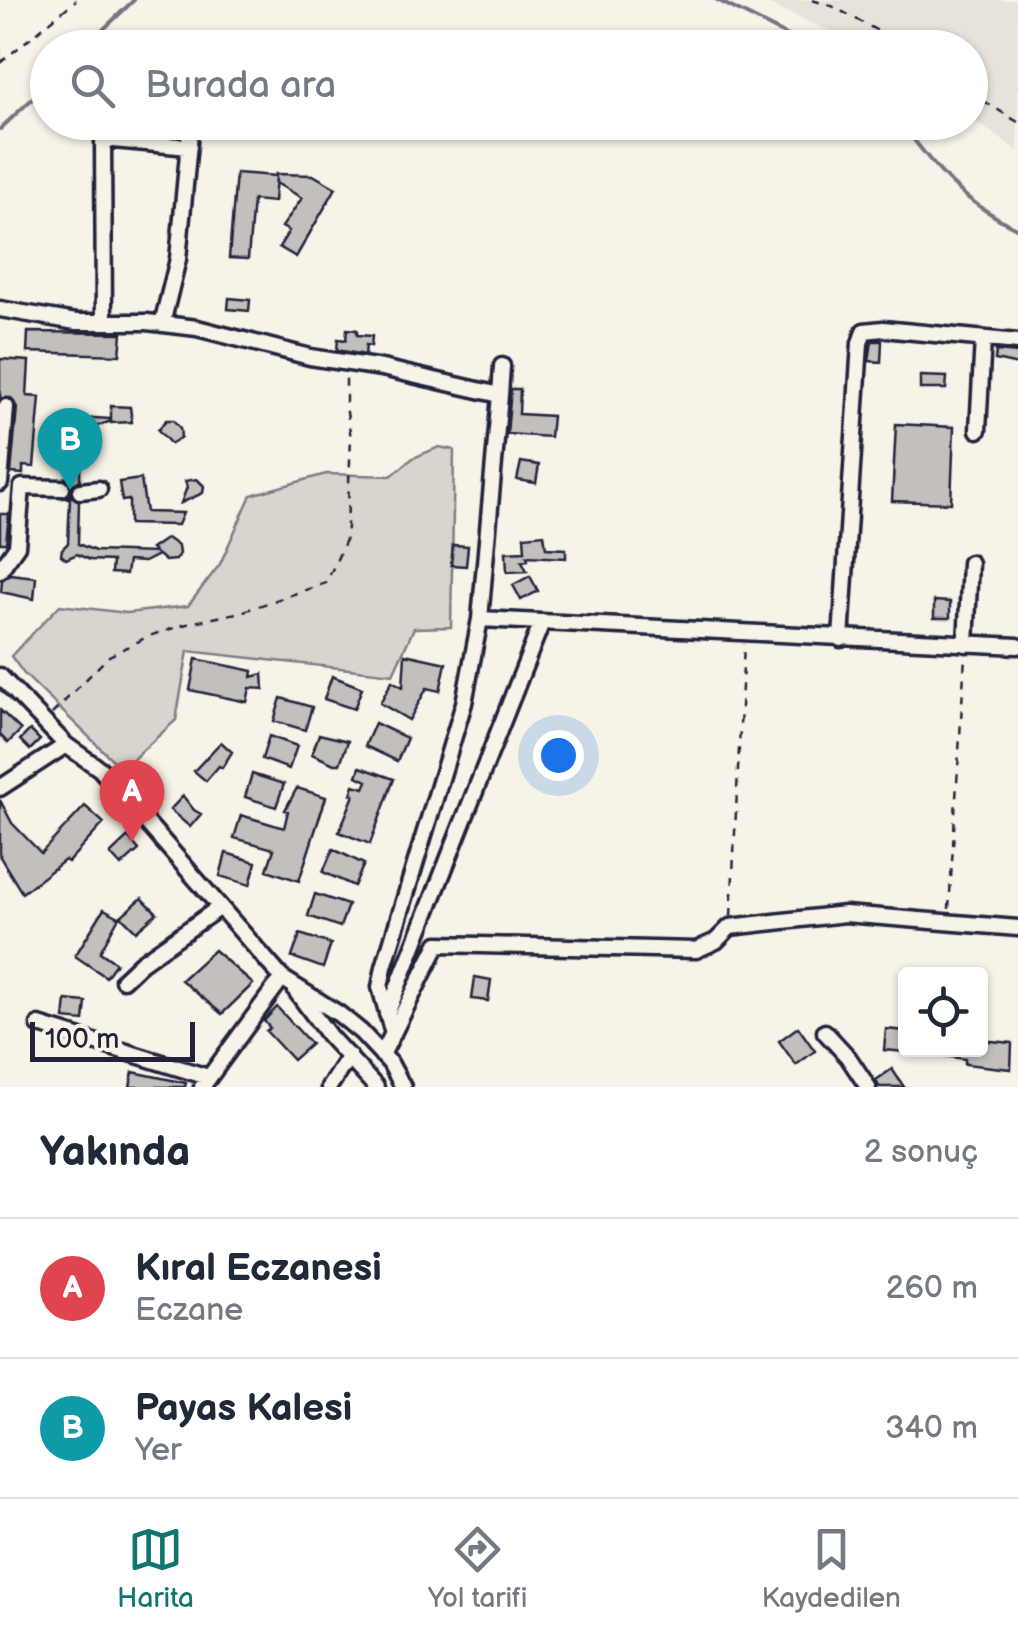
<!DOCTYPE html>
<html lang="tr">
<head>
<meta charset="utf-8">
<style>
	:root { --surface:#fff; --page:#f6f6f7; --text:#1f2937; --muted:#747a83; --line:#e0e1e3; --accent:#0f766e }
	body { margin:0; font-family:"Balsamiq Sans",sans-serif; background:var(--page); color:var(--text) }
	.controls { position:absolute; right:30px; bottom:30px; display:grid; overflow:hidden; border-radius:10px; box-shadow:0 2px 8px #0004 }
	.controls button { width:90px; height:90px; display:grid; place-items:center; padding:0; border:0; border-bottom:2px solid var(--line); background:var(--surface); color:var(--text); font:50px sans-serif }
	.scale { position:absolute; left:30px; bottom:25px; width:165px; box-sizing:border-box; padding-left:10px; border:5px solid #22223b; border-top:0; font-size:28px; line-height:35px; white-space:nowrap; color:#22223b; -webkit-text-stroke:8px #f7f3e8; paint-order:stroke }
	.you { position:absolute; left:558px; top:755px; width:35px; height:35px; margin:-25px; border:8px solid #fff; border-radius:50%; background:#1a73e8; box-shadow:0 0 0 15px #1a73e833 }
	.badge { display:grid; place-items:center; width:65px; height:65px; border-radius:50%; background:var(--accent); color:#fff; font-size:32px; font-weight:700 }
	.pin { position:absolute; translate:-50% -82px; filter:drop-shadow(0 2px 5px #0008) }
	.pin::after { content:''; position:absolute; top:52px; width:35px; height:30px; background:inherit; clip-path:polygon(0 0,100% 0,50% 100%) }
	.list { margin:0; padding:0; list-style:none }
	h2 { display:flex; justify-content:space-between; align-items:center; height:130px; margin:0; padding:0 40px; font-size:42px }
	h2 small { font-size:32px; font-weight:400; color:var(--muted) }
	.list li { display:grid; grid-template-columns:65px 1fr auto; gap:30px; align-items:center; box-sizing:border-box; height:140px; padding:0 40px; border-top:2px solid var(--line) }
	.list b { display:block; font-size:38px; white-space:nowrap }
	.list p { margin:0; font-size:32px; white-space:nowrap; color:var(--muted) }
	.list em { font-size:32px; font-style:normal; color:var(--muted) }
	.icon { flex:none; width:55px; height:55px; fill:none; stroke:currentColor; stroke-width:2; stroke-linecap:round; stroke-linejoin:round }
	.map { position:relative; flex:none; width:1018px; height:1087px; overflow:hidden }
	.search { position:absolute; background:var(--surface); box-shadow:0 2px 8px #0004; left:30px; right:30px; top:30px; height:110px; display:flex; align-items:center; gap:25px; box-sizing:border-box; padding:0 35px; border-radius:55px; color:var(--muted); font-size:38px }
	.sheet { height:410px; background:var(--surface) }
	nav { display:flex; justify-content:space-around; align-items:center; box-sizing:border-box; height:140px; border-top:2px solid var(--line); background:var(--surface); font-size:28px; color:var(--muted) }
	nav a { display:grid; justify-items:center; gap:5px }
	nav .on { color:var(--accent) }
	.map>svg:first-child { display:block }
	.built { fill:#e7e3db }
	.green { fill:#d8d5cf; stroke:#7d7c85; stroke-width:2.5 }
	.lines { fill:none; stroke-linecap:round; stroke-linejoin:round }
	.stream { stroke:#76747f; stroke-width:4 }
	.building { fill:#c2bfbd; stroke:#22223b; stroke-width:2.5 }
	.minor-casing { stroke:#22223b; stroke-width:21 }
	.path { stroke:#22223b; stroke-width:2.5; stroke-dasharray:8 8; stroke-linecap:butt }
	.minor { stroke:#f7f3e8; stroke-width:14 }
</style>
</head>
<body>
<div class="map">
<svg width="1018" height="1087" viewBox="0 0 1018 1087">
	<rect width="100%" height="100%" fill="#f7f3e8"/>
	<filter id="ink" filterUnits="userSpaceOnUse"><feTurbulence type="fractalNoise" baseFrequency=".01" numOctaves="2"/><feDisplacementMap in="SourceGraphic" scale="20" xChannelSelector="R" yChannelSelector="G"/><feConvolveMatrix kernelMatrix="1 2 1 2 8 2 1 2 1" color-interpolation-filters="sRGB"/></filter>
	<g filter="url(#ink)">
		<!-- built -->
		<path class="built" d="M758,0H1018V151L971,118L970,48L866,47Z"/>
		<!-- green -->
		<path class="green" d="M439,447L454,450L451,627L414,628L393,674L188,651L176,720L122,769L24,674L11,656L60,605L127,613L188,606L220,564L251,495L326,474L391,476L413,458Z"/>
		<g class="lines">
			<!-- stream -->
			<path class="stream" d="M717,0L812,48
				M84,48L134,0
				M900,122C938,171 960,201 1018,229
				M0,129L48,84"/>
		</g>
		<!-- building -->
		<path class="building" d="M107,122H140V128L158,130V122L180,124L179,135L107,129Z
			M236,173L276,176L274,202L253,200L248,259L229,258Z
			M276,174L313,175L336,188L296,257L279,247L289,231L282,227L302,198L276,183Z
			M229,298L250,300L249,311L228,309Z
			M347,329L357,330V335L372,336L371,346L366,345L365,355L337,350L338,339L346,340Z
			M28,332L122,333L120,355L27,352Z
			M872,341H882L881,362L869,361Z
			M996,351L1018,353V365L995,360Z
			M0,359L29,361L27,396L40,397L34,467L23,466V474L11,473L17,407L11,398H0Z
			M920,376L947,377L946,389H920Z
			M511,389H520L519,414L552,416L550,437L507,434Z
			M111,406L130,407L132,422L111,423V421L81,432L80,480L72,485L66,478L70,479L71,437L65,436L60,429L71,419L77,424L94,418L111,419Z
			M166,420H173L180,428L181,437L171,444L158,430Z
			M896,424L954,427L951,503L892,501Z
			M521,462L539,465L536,483L517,480Z
			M141,479L146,512L183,513L178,525L129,524V500L122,501L119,482Z
			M197,479L204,486L203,493L181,503L187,487L185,481Z
			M70,495L79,501L78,544L95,551L155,553L151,549L167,538L178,546L179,554L175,560L165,561L158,555L144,562L128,561L126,574L111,573L112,561L90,560L77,554L66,559L61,555L62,549L68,543L70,498H65Z
			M0,514H9L6,543H0Z
			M544,534L546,548L566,549V558L527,556L528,560L522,561L527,571L507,572L506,552L525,551L524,536Z
			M453,545L468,546L466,566L451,565Z
			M10,574L36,577L34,599L1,592L2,580Z
			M530,576L538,591L521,600L513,585Z
			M934,601L950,602V618H934Z
			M405,654L446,663L440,691L427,688L409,720L380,703L392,681L403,687Z
			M196,659L253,671L252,677L263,674L264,689L250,688L247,702L190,690Z
			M332,676L362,688L354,709L324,699Z
			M281,698L312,707L305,730L274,721Z
			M0,710L21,730L8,743L0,735Z
			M375,723L407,738L397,761L365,746Z
			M30,730L40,740L30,750L20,740Z
			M319,734L348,741L340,764H334L312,754Z
			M269,736L297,746L289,769L262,759Z
			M221,742L232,752L222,768L219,766L206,781L194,771Z
			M360,767L394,779L370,844L339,832L354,795L351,794L354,785L364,788L367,781L357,776Z
			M252,774L284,784L276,807L245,797Z
			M297,788L326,797L299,881L267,870L274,849L234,838L241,815L284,828L288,811L285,810Z
			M183,796L194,810L201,814L190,827L170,810Z
			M0,800L12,823L41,853L85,806L104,823L68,862L65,860L22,893L0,857Z
			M128,837L139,850L121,866L110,854Z
			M333,849L364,864L354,886L323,872Z
			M226,853L256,862L250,885L220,876Z
			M315,894L348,905L340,927L308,916Z
			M142,898L157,913L136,931L121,916Z
			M104,909L119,917L100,952L116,963L106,977L75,956Z
			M300,934L331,944L323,968L292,957Z
			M214,950L253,984L222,1014L181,980Z
			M475,977L491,980L488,1001L472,999Z
			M66,1000L86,1002L84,1021L64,1019Z
			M277,1007L311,1044L293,1060L266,1031L270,1028L264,1021Z
			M798,1027L815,1051L796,1065L779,1041Z
			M886,1029L906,1031V1052L884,1050Z
			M980,1040L1012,1043L1011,1069L965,1064V1059L937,1055L938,1050H980Z
			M892,1069L904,1087H879L876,1080Z
			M133,1072L186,1083L185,1087H130Z"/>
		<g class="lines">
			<!-- minor casing -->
			<g class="minor-casing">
				<path id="minor" d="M0,309L76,322H147L197,328L310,357L382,368L500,395L480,619
					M104,322L103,139L189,147
					M162,324L178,259L191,122
					M500,395L502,366
					M978,430L983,339
					M0,483L6,407
					M80,491L99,489
					M0,570L17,546L22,487L62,488
					M841,639L860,343L864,331L883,329L1018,342
					M966,644L970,563
					M0,676L66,745L100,769L282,978L339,1014L361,1032L390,1063L403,1087
					M0,788L66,745
					M123,980L141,963L220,907
					M296,991L329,1036L376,1087
					M387,1014L542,622
					M39,1025L208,1077
					M825,1032L848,1057L868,1087
					M393,1034L380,987L384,967L464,703L480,619L1018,646
					M382,1055L438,944L696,950L716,941L730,927L845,914L1018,928
					M202,1087L282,978
					M329,1087L349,1056"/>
			</g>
			<!-- path -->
			<path class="path" d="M812,0L832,6L909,48
				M0,47V60
				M0,63L76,0
				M970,93L1018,122
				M52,714L109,656L149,636L190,623L241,612L326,583L345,542L347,527L351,438L346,406V377
				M949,909L965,657
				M731,916L744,644"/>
			<!-- minor -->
			<use href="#minor" class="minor"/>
		</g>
	</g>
</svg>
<div class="controls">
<button><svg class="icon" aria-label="locate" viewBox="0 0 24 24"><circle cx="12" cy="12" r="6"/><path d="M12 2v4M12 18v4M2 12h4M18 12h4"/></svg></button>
</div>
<div class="scale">100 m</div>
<div class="you"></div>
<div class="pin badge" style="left:132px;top:842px;background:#e0444e">A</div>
<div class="pin badge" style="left:70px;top:490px;background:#0f9aa8">B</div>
<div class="search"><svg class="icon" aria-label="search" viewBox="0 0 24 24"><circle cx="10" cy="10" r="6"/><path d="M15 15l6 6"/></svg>Burada ara</div>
</div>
<section class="sheet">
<h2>Yakında<small>2 sonuç</small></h2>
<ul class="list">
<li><span class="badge" style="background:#e0444e">A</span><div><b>Kıral Eczanesi</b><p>Eczane</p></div><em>260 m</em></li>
<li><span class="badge" style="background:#0f9aa8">B</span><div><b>Payas Kalesi</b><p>Yer</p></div><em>340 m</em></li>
</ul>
</section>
<nav>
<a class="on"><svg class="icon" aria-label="map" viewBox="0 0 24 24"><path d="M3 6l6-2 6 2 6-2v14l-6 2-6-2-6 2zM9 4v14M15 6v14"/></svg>Harita</a>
<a><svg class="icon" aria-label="directions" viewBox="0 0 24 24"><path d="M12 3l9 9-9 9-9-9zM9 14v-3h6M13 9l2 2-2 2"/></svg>Yol tarifi</a>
<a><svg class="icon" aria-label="saved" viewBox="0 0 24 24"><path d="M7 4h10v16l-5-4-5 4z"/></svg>Kaydedilen</a>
</nav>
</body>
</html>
